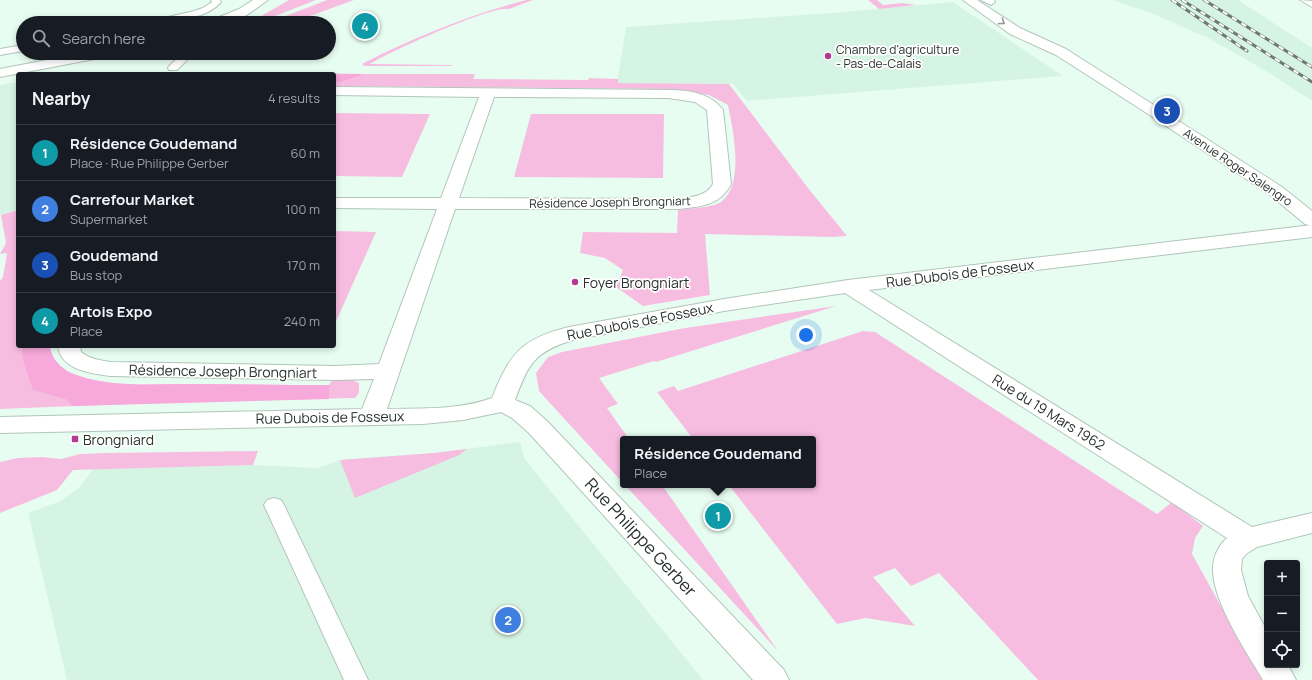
<!DOCTYPE html>
<html lang="en">
<head>
<meta charset="utf-8">
<style>
	:root { --surface:#171b24; --page:#242831; --text:#f1f3f6; --muted:#9ea1a6; --line:#363941; --accent:#b23a90 }
	body { margin:0; font-family:Manrope,sans-serif; background:var(--page); color:var(--text) }
	.controls { position:absolute; right:12px; bottom:12px; display:grid; overflow:hidden; border-radius:4px; box-shadow:0 2px 6px #0003 }
	.controls button { width:36px; height:36px; display:grid; place-items:center; padding:0; border:0; border-bottom:1px solid var(--line); background:var(--surface); color:var(--text); font:20px sans-serif }
	.you { position:absolute; left:806px; top:335px; width:14px; height:14px; margin:-10px; border:3px solid #fff; border-radius:50%; background:#1a73e8; box-shadow:0 0 0 6px #1a73e833 }
	.badge { display:grid; place-items:center; width:26px; height:26px; border-radius:50%; background:var(--accent); color:#fff; font-size:13px; font-weight:700 }
	.pin { position:absolute; translate:-50% -50%; border:2px solid #fff; box-shadow:0 1px 4px #0006 }
	.popup { position:absolute; left:620px; top:436px; width:196px; height:52px; box-sizing:border-box; display:grid; place-content:center; border-radius:4px; background:var(--surface); filter:drop-shadow(0 1px 3px #0005); font-size:13px; white-space:nowrap; color:var(--muted) }
	.popup b { font-size:15px; color:var(--text) }
	.popup::after { content:''; position:absolute; left:50%; top:100%; margin-left:-8px; border:8px solid transparent; border-top-color:var(--surface) }
	.list { margin:0; padding:0; list-style:none }
	h2 { display:flex; justify-content:space-between; align-items:center; height:52px; margin:0; padding:0 16px; font-size:17px }
	h2 small { font-size:13px; font-weight:400; color:var(--muted) }
	.list li { display:grid; grid-template-columns:26px 1fr auto; gap:12px; align-items:center; box-sizing:border-box; height:56px; padding:0 16px; border-top:1px solid var(--line) }
	.list b { display:block; font-size:15px; white-space:nowrap }
	.list p { margin:0; font-size:13px; white-space:nowrap; color:var(--muted) }
	.list em { font-size:13px; font-style:normal; color:var(--muted) }
	.icon { flex:none; width:22px; height:22px; fill:none; stroke:currentColor; stroke-width:2; stroke-linecap:round; stroke-linejoin:round }
	.map { position:relative; flex:none; width:1312px; height:680px; overflow:hidden }
	.search { position:absolute; background:var(--surface); box-shadow:0 2px 6px #0003; left:16px; top:16px; width:320px; height:44px; display:flex; align-items:center; gap:10px; box-sizing:border-box; padding:0 14px; border-radius:22px; color:var(--muted); font-size:15px }
	.panel { position:absolute; background:var(--surface); box-shadow:0 2px 6px #0003; left:16px; top:72px; width:320px; height:276px; border-radius:4px }
	.map>svg:first-child { display:block }
	.built { fill:#d6f4e3 }
	.green { fill:#f7bde1 }
	.forest { fill:#f6a9da }
	.lines { fill:none; stroke-linecap:round; stroke-linejoin:round }
	.service-casing { stroke:#b1c5ba; stroke-width:2 }
	.minor-casing { stroke:#b1c5ba; stroke-width:2 }
	.tertiary-casing { stroke:#b1c5ba; stroke-width:2 }
	.service { fill:#fff; fill-rule:evenodd }
	.minor { fill:#fff; fill-rule:evenodd }
	.tertiary { fill:#fff; fill-rule:evenodd }
	.rail-casing { stroke:#6d7972; stroke-width:3 }
	.rail { stroke:#fff; stroke-width:2; stroke-dasharray:5.5; stroke-linecap:butt }
	.oneway { stroke:#949896 }
	.poi-dot { fill:#b23a90; stroke:#fff; stroke-width:1.5 }
	.labels { text-anchor:middle; dominant-baseline:central; stroke-width:3.5; stroke-linejoin:round; paint-order:stroke }
	.far-poi-label { font-size:12px; fill:#29312d; stroke:#fff; text-anchor:start }
	.far-street-label { font-size:12px; fill:#29312d; stroke:#fff }
	.street-label { font-size:14px; fill:#29312d; stroke:#fff }
	.poi-label { font-size:14px; fill:#29312d; stroke:#fff; text-anchor:start }
	.near-street-label { font-size:17px; fill:#29312d; stroke:#fff }
</style>
</head>
<body>
<div class="map">
<svg width="1312" height="680" viewBox="0 0 1312 680">
	<rect width="100%" height="100%" fill="#e8fdf1"/>
	<!-- built -->
	<path class="built" d="M1113,0H1238L1312,48V101L1266,71L1210,39L1156,15Z
		M953,2L1063,76L747,101L733,84L617,83L626,27L831,13Z
		M18,82V210L0,215V85Z
		M520,442L524,458L703,680H67L28,513L58,502L78,489L93,469L253,465L318,468L340,460L434,453Z"/>
	<!-- green -->
	<path class="green" d="M289,0H316L257,23H249Z
		M327,0H354L291,23H268Z
		M526,0H533L509,9C492,5 389,52 370,64L449,65H452L451,66H365L362,64C414,37 469,15 526,0Z
		M868,0H877L883,5L901,3L916,5L879,9Z
		M365,74H475L473,79L588,80L589,78L618,79V83L729,84L808,188L847,236L831,237L705,234L710,295L643,306L616,287L623,270L605,258L580,253L583,232L677,233L678,210C689,208 712,208 721,202C745,184 733,130 728,105L709,95L666,89L334,86V82H342Z
		M334,113L430,114L402,177L334,176Z
		M531,114H664L663,178L514,177Z
		M18,210V346H50C51,358 61,368 71,373C108,388 150,384 189,384C236,384 282,385 329,385C335,373 349,378 359,383V393L355,398L177,402L0,409V281L3,277L7,253L0,254L6,243L1,215Z
		M334,231L376,232L334,326Z
		M836,306L656,362L654,361L599,378L618,404L607,408L629,439H623V483L539,391L536,373L548,357L562,352L685,328Z
		M863,331L875,332L1157,514L1172,502L1203,526L1195,538L1192,554L1262,680H1038L939,573L911,586L895,568L873,577L915,626L866,618L837,624L729,485H813V439H693L657,392L674,386L678,391Z
		M467,449L459,455L435,465L355,498L340,460L434,453Z
		M258,451L253,465L73,470L57,490L0,513V462L18,458L42,457L61,459L80,454L104,453Z
		M625,485H662L778,651Z"/>
	<!-- forest -->
	<path class="forest" d="M201,72L365,74L342,82H334V74H196Z
		M22,346H50C50,358 61,368 71,373C108,388 150,384 189,384C236,384 282,385 329,385V399L73,406L66,399L33,390L23,360Z"/>
	<g class="lines">
		<!-- service casing -->
		<g class="service-casing">
			<path id="service" d="M211,0H220L221,2C207,19 170,23 149,23L151,21L194,11L203,8L212,2Z
				M981,0H994L995,2L991,5Z
				M1300,0L1312,1V7Z
				M23,45V51L0,55V49Z
				M183,53H194L177,70H169L168,68L169,66Z
				M274,498L281,500L284,505L368,680H344L264,505L267,500Z"/>
		</g>
		<!-- minor casing -->
		<g class="minor-casing">
			<path id="minor" d="M334,87L674,90C693,91 711,94 723,110L731,184C720,206 699,207 677,209H455L387,409C421,408 459,410 492,398C510,353 521,339 569,327L724,299L848,280L1312,225V237L869,290L1252,527L1312,513V533L1257,547L1246,554L1242,559L1241,570L1248,596L1267,631V665H1288L1296,680H1263C1246,651 1214,604 1213,571C1212,559 1218,546 1227,538L845,293L724,311L573,340C534,352 529,363 515,400L530,406L547,421L784,670L789,680H753L529,433L512,418L501,412L463,420L423,424L0,433V417L362,409L374,379L335,380L110,376C90,373 61,370 58,346H80L81,352C90,359 99,360 110,362L335,366L379,364L437,209L334,208V198H441L479,97L334,95ZM494,97L668,98L695,102L707,110L713,184C706,197 690,197 677,199L459,198Z"/>
		</g>
		<!-- tertiary casing -->
		<g class="tertiary-casing">
			<path id="tertiary" d="M253,0H268L247,15L228,23H211L212,20L239,9Z
				M963,0H977L1020,28L1066,49L1282,187L1312,211V226L1305,224L1270,195L1142,110L1056,55L1010,34Z
				M83,53H112L110,56L105,57L0,77V69Z"/>
		</g>
		<!-- service -->
		<use href="#service" class="service"/>
		<!-- minor -->
		<use href="#minor" class="minor"/>
		<!-- tertiary -->
		<use href="#tertiary" class="tertiary"/>
		<!-- rail casing -->
		<g class="rail-casing">
			<path id="rail" d="M1172,0L1247,51
				M1182,0L1312,82
				M1204,0L1312,67"/>
		</g>
		<!-- rail -->
		<use href="#rail" class="rail"/>
	</g>
	<!-- one-way arrows -->
	<defs><path id="oneway-chevron" d="M-2-3.5L2.5 0L-2 3.5" fill="none" stroke-width="1.6" stroke-linecap="round" stroke-linejoin="round"/></defs>
	<use class="oneway" href="#oneway-chevron" transform="translate(1002 22) rotate(34)"/>
	<!-- markers -->
	<g class="poi-dot">
		<circle cx="828" cy="56" r="4"/>
		<circle cx="575" cy="282" r="4"/>
		<rect x="71" y="435" width="8" height="8" rx="2"/>
	</g>
	<g class="labels">
		<!-- far-poi labels -->
		<g class="far-poi-label">
			<text x="836" y="49">Chambre d'agriculture<tspan x="836" dy="14">- Pas-de-Calais</tspan></text>
		</g>
		<!-- far-street labels -->
		<g class="far-street-label">
			<text transform="translate(1238 167) rotate(34)">Avenue Roger Salengro</text>
			<text transform="translate(610 202) rotate(-1)">Résidence Joseph Brongniart</text>
		</g>
		<!-- street labels -->
		<g class="street-label">
			<text transform="translate(960 273) rotate(-7)">Rue Dubois de Fosseux</text>
			<text transform="translate(640 321) rotate(-11)">Rue Dubois de Fosseux</text>
			<text transform="translate(223 371) rotate(1)">Résidence Joseph Brongniart</text>
			<text transform="translate(1049 412) rotate(32)">Rue du 19 Mars 1962</text>
			<text transform="translate(330 417) rotate(-1)">Rue Dubois de Fosseux</text>
		</g>
		<!-- poi labels -->
		<g class="poi-label">
			<text x="583" y="282">Foyer Brongniart</text>
			<text x="83" y="439">Brongniard</text>
		</g>
		<!-- near-street labels -->
		<g class="near-street-label">
			<text transform="translate(641 537) rotate(47)">Rue Philippe Gerber</text>
		</g>
	</g>
</svg>
<div class="controls">
<button>+</button>
<button>−</button>
<button><svg class="icon" aria-label="locate" viewBox="0 0 24 24"><circle cx="12" cy="12" r="6"/><path d="M12 2v4M12 18v4M2 12h4M18 12h4"/></svg></button>
</div>
<div class="you"></div>
<div class="pin badge" style="left:718px;top:516px;background:#0f9aa8">1</div>
<div class="popup"><b>Résidence Goudemand</b>Place</div>
<div class="pin badge" style="left:508px;top:620px;background:#3f7fe0">2</div>
<div class="pin badge" style="left:1167px;top:111px;background:#1a4fb4">3</div>
<div class="pin badge" style="left:365px;top:26px;background:#0f9aa8">4</div>
<div class="search"><svg class="icon" aria-label="search" viewBox="0 0 24 24"><circle cx="10" cy="10" r="6"/><path d="M15 15l6 6"/></svg>Search here</div>
<section class="panel">
<h2>Nearby<small>4 results</small></h2>
<ul class="list">
<li><span class="badge" style="background:#0f9aa8">1</span><div><b>Résidence Goudemand</b><p>Place · Rue Philippe Gerber</p></div><em>60 m</em></li>
<li><span class="badge" style="background:#3f7fe0">2</span><div><b>Carrefour Market</b><p>Supermarket</p></div><em>100 m</em></li>
<li><span class="badge" style="background:#1a4fb4">3</span><div><b>Goudemand</b><p>Bus stop</p></div><em>170 m</em></li>
<li><span class="badge" style="background:#0f9aa8">4</span><div><b>Artois Expo</b><p>Place</p></div><em>240 m</em></li>
</ul>
</section>
</div>
</body>
</html>
